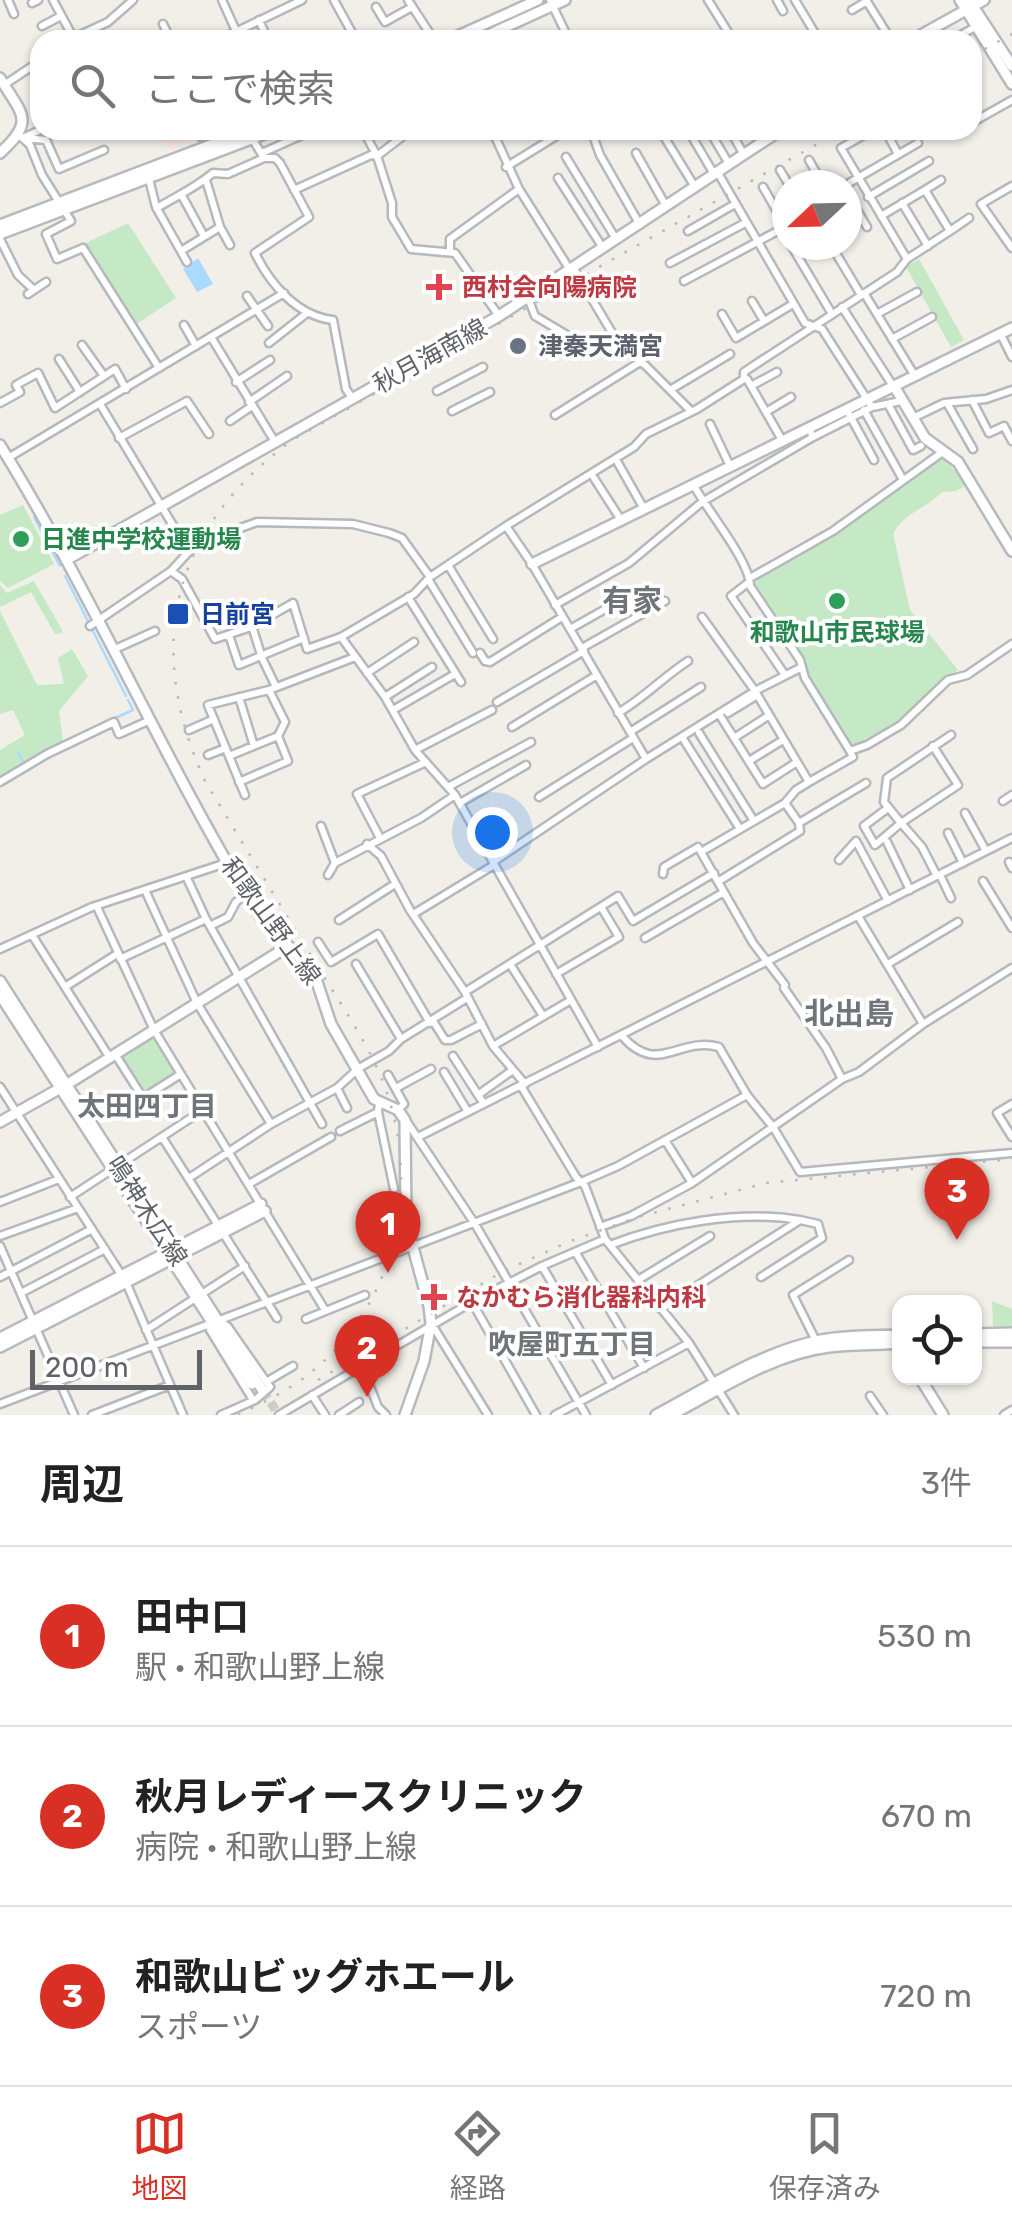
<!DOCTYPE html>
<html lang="ja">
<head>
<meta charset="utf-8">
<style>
	:root { --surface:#fff; --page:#f6f6f6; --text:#222; --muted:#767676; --line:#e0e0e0; --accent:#d93025 }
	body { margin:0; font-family:Rubik,"Noto Sans JP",sans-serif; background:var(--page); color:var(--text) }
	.controls { position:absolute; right:30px; bottom:30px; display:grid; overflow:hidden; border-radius:20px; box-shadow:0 2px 8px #0004 }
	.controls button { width:90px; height:90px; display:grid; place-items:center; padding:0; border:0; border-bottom:2px solid var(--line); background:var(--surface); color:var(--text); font:50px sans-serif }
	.compass { position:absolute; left:772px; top:170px; width:90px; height:90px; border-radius:50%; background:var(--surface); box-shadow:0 2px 8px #0004; rotate:248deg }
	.scale { position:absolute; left:30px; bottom:25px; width:172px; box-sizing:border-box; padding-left:10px; border:5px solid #5f6368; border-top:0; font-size:28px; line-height:35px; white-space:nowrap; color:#5f6368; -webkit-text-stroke:8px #fff; paint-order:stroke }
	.you { position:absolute; left:492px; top:832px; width:35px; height:35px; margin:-25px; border:8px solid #fff; border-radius:50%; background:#1a73e8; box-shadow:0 0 0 15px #1a73e833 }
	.badge { display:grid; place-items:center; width:65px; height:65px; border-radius:50%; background:var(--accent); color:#fff; font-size:32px; font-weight:700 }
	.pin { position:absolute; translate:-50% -82px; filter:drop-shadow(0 2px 5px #0008) }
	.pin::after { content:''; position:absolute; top:52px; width:35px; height:30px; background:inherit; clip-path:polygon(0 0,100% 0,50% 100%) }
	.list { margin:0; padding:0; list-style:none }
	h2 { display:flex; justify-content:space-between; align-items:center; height:130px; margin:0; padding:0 40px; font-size:42px }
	h2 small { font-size:32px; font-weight:400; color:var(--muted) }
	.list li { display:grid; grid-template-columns:65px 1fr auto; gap:30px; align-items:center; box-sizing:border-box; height:180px; padding:0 40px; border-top:2px solid var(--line) }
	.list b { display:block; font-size:38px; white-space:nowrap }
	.list p { margin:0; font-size:32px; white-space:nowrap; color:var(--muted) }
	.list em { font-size:32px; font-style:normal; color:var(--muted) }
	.icon { flex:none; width:55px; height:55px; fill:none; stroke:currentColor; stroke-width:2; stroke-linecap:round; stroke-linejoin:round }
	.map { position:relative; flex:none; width:1012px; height:1415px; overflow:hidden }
	.search { position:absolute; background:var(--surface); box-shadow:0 2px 8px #0004; left:30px; right:30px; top:30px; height:110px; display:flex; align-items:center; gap:25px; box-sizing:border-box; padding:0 35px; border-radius:30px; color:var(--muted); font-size:38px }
	.sheet { height:670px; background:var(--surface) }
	nav { display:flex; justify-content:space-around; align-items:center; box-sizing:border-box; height:140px; border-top:2px solid var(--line); background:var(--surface); font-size:28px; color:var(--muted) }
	nav a { display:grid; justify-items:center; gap:5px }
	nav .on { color:var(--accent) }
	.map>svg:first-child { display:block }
	.medical { fill:#fce8e6 }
	.green { fill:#c5e8c5 }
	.water { fill:#aadaff }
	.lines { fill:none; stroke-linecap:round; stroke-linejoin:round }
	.stream { stroke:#aadaff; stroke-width:2.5 }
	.secondary-tunnel { stroke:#ccccc8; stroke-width:9; stroke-dasharray:9 4.5; stroke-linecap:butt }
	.street-casing { stroke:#b5b8bc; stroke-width:11 }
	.secondary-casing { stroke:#b6babf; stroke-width:14 }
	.street { stroke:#fff; stroke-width:6 }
	.secondary { stroke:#fff; stroke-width:9 }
	.rail { stroke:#b6b7b8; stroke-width:2.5; stroke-dasharray:2.5 12; stroke-linecap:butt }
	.health-dot { fill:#e0444e; stroke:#fff; stroke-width:4 }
	.worship-dot { fill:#6b7280; stroke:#fff; stroke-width:4 }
	.leisure-dot { fill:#2e9e5b; stroke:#fff; stroke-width:4 }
	.transit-dot { fill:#1a4fb4; stroke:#fff; stroke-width:4 }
	.labels { text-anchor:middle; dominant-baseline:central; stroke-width:8; stroke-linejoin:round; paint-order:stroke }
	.health-label { font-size:25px; font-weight:bold; fill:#be3a42; stroke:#fff; text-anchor:start }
	.worship-label { font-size:25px; font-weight:bold; fill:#5b616d; stroke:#fff; text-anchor:start }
	.street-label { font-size:25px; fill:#5f6368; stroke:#fff }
	.leisure-label { font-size:25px; font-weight:bold; fill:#27864d; stroke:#fff; text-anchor:start }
	.transit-label { font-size:25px; font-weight:bold; fill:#164399; stroke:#fff; text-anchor:start }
	.neighbourhood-label { font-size:28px; font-weight:bold; fill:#70757a; stroke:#fff }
	.quarter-label { font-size:30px; font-weight:bold; fill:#70757a; stroke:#fff }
</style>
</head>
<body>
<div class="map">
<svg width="1012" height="1415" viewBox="0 0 1012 1415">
	<rect width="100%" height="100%" fill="#f1efe8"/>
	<!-- medical -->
	<path class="medical" d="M155,130H178L187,141L171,152Z"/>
	<!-- green -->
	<path class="green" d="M128,223L176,298L135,325L84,244Z
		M919,259L964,340L951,347L906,267Z
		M943,457L967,485L956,491L942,492C927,508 902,514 893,534L910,610L958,670L896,723L851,747L809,679L799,653L754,585L759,578L835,534L903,481Z
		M23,505L54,564L8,588L0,581V515Z
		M34,581L62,630V633L55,634L31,592L0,607V585L7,593Z
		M0,611L37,685L64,684L58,658L72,649L88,676L59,711L63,741L0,777V750L25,735L13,710L0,714Z
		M152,1037L176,1073L145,1095L120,1059Z
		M992,1301L1012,1309V1326H993Z"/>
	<!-- water -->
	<path class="water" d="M198,258L213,284L197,292L183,269Z"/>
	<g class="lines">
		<!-- stream -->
		<path class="stream" d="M34,517L60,566
			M65,576L126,696
			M113,719L133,710L128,700
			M18,752L24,763L38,756
			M5,775L24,763"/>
		<!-- secondary-tunnel -->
		<path class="secondary-tunnel" d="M263,1391L279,1415"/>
		<!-- street casing -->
		<g class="street-casing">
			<path id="street" d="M8,0L14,14
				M53,0L73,37
				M222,0L236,31
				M334,0L356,40
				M408,0L434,40
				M550,0L569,40
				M708,0L733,40
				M777,0L783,11
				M795,0L819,40
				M866,0L891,40
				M32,3L38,0
				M376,7L385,22L412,7
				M852,10L867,1
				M259,20L268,40
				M163,24L171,40
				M42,26L61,16
				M69,40L108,22L133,0
				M219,40L302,0
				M334,40L354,36
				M622,40H631
				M952,40L977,26
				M4,85L40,61
				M975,121L1012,100
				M411,130L377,156L392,203V217L411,249L455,253L499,316
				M492,130L519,189L570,270
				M591,130L600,155L640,225
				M660,130L695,187
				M688,130L714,174
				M709,130L729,164
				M730,130L744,155
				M759,130L766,140
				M873,130L841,148L907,259
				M885,130L898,154
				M19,135L30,145L42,175L71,221L46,234L57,259L83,248L159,368
				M250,135L264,158H275L280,163L309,217L255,253C270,284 297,316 333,320L346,389L353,399
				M201,137L217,130
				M496,137L508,130
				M23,138L40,130
				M24,138L46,140L59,169L104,150
				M262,153L313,130
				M636,153L666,206
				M566,157L616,239
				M809,160L823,185
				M506,167L566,130
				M780,170L789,185
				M718,173L805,323L822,329L872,407L813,437L808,427
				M558,178L603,248
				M149,179L156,207L187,262
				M1012,186L981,204L1012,248
				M763,187L786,227
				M847,189L849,183L918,143
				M294,190L371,155L377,156L363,130
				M925,190L941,180
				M847,193L867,227
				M181,194L204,236
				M868,197L929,161
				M902,203L928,246
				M157,208C177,196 195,188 213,173L228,174L264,158
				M881,216L925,190L950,231L969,218
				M220,227L230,245
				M688,231L735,204
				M0,239L18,275L34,290
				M791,245L832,314
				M831,245L861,295
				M181,251L220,227L206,180
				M450,251V239L519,189
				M670,263L745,223
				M574,269L620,346
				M684,281L787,226
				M864,293L915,376
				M28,294L46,282
				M247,296L268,326
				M528,298L535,316L577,341L621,347L645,365L690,410
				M752,301L764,321
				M842,307L893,386
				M722,314L736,338L793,304
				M877,314L917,292
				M184,325L196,346
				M1000,333L1012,357
				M211,337L275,442
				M892,339L932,317
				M269,343L307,313
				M82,345L104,376
				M59,359L80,392
				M744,379V372L897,272L907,259L950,231
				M236,382L270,360
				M751,386L777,372
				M670,390L730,354
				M437,391L483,367
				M972,400L989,433L1004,426L1012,441
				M249,402L287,376
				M0,403L20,392L16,385L38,373L55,408L115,369L126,389
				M947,403L973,449
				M100,404L189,552
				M888,404L913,450L921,446
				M872,407L901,401
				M864,410L902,478
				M452,411L490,392
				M766,412L791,397
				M849,414L874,460
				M555,415L640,362
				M913,418L944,403L986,399L1012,390
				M230,421L252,406
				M710,424L730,466
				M119,438L187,401L209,434
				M8,458L284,293
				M618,463L644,509
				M594,478L621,520
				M693,484C706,509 750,561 750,586L800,660L805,678L850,751
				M506,526L634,447L646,434L697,409L744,379H747L782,440
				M448,565L493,639
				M171,571L182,579L215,639L251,627L293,603L307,649L341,637L414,594L430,577L506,526L532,564L646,759
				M750,578L833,531L944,451
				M428,579L473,653
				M749,582L731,596L785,675
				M408,597L461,682
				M555,605L629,563L702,502L813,437
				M90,626L171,571L196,544L257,522L353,524L389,533L402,538L430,577
				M252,626L262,658L276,687
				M570,629L616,603
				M229,635L239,665L304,638
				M341,637L385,697L415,750L455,795L598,1047
				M582,648L665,601
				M113,650L155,631
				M480,653L485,661L490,662L562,617
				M367,673L414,642
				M239,697L254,746
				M385,697L432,667
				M497,702L584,651
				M393,710L455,674
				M618,713C644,698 662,678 688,661
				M728,713L756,696
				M719,714L763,784L797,762
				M512,727L597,675
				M189,730L214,719
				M630,732L701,687
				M699,733L754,821
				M682,737L740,829
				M734,738L768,716
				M933,746L958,785L901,823L922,847L937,876
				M415,750L492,710
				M208,755L226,748
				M229,756L278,736L285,722L269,690L355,657
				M749,761L783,740
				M0,782L47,754L114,722L119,734L148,721
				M239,782L288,761L278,736
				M809,782L853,757L850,751L867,745L901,725L948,680L967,675L1012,644
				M448,787L531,742
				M245,795L208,705L269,690
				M539,797L633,738
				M1003,801L1012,795
				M460,803L526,765
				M785,803L799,823L866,783
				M888,808L864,826L875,845L901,823L884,802L887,778L951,735
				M965,813L986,851
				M321,826L335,863
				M948,833L963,863
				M380,838L357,794L426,762
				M887,842L910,890
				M367,844L381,856L410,910L465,992L493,1046L525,1084
				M701,852L753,943L785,985
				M839,860L856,841L888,901
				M493,862L646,759L755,691L802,667
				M1009,862L1012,868
				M663,874L664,867L698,847L701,852L785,803L796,790L809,782L755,691L702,617
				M328,875L335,863L421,818L455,795
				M940,875L951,898
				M186,876L206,919L322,1124
				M719,881L800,831L799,823
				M983,881L1012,928
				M145,890L197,1003L271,1124
				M97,907L154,1030L325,1310
				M415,913L494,865
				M858,916L923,1024
				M339,920L395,884
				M210,926L228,917L236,902L245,895
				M32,935L110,1058
				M645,938L724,892
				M318,942L331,962L378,934L430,1023
				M0,949L92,907L226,863
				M120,959L206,919
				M356,964L401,1039
				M510,964L543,1016
				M888,964L958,922
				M556,974L619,937L601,907
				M65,987L117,954
				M784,988L826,1048L842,1079
				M465,992L618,896L633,921L714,873
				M433,1021L445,1040H451L482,1024
				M622,1036C658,1077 678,1036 719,1047L747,1095L773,1127L800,1172L1012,1153
				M493,1046L571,1000
				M115,1054L143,1098L181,1074
				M453,1056L484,1104
				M444,1072L468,1112
				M388,1075L404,1104L398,1110
				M521,1086L576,1177L585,1186L605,1239L689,1343L734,1415
				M0,1087L126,1282L183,1415
				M337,1088L347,1108
				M396,1088L431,1069
				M478,1095L510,1072
				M379,1103L378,1112L394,1189
				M1012,1104L997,1113L1012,1137
				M407,1122L475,1224L586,1415
				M340,1131L378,1112
				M162,1137L277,1318
				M418,1137L1012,838
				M665,1140L692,1183
				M189,1178L271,1124L337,1088L359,1068L389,1051L401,1039L467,998
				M249,1184L331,1137
				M70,1197L203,1110
				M0,1202L59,1179
				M600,1227L631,1216L692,1183L842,1079L859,1072L923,1024L1012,968
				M0,1236L78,1208
				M605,1239L542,1266L612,1385
				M610,1245C667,1223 739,1210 800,1220L661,1309
				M0,1246L74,1415
				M576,1253L644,1368
				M0,1277L92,1229
				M761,1277L822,1238L818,1224L800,1220
				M638,1280L710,1236
				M21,1293L105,1249
				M472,1302L542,1266
				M306,1319L365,1295
				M220,1321L228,1327L270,1387L255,1400L221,1415
				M212,1323L210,1330L253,1400
				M431,1323L488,1415
				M146,1330L245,1266
				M816,1341L793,1295L849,1260
				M266,1382L293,1366
				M312,1395L325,1415
				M870,1396L883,1415
				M0,1404L581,1182L618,1166L747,1095
				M92,1415L170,1385
				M279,1415L362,1366
				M339,1415L359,1402
				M386,1415L378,1407L362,1366L472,1302L536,1415
				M555,1415L689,1343
				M1004,1415L1012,1410"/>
		</g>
		<!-- secondary casing -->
		<g class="secondary-casing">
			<path id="secondary" d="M960,0L1012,84
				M969,0L1012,66
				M449,40L538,0
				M477,40L565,0
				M912,40L984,0
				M0,78C22,115 36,120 0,153
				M0,225L250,130
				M0,234L275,130
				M894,386L925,438L958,462L1012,551
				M0,445C90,590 158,748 246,895L262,918L314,973L331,1024L374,1099L398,1110L405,1120L406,1222L429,1306L431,1323L424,1361L405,1415
				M66,560L499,316L781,130
				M532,564L1012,328
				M0,981L263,1391
				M0,995L252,1384
				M0,1122L66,1085L287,947
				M974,1334L1012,1333
				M0,1338L261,1204
				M974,1342H1012
				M0,1347L265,1211
				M920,1378L943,1415
				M656,1415C709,1387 761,1352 821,1340C846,1335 874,1336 900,1335
				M671,1415C721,1389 772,1354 829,1347C852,1344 876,1345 900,1343"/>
		</g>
		<!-- street -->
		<use href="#street" class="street"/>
		<!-- secondary -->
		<use href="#secondary" class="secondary"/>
		<!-- rail -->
		<path class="rail" d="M972,56L1012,34
			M318,1380L502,1272L568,1242L638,1217L766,1183L1012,1159
			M238,1415C264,1402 294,1388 316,1368C396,1301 420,1187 386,1090C370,1045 341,1005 316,964C279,903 242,842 205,781C143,645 172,527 294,439L842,130"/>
	</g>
	<!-- markers -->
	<g class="health-dot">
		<path d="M434 272h10v10h10v10h-10v10h-10v-10h-10v-10h10z"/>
		<path d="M429 1282h10v10h10v10h-10v10h-10v-10h-10v-10h10z"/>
	</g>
	<circle class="worship-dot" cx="518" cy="346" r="10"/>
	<g class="leisure-dot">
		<circle cx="21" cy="539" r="10"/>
		<circle cx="837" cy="601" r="10"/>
	</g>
	<rect class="transit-dot" x="166" y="602" width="24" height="24" rx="5"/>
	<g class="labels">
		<!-- health labels -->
		<g class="health-label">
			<text x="462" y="287">西村会向陽病院</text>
			<text x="456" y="1297">なかむら消化器科内科</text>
		</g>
		<!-- worship labels -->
		<g class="worship-label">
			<text x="538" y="346">津秦天満宮</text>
		</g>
		<!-- street labels -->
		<g class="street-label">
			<text transform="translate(430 356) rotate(-29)">秋月海南線</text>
			<text transform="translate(271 921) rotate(54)">和歌山野上線</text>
			<text transform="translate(147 1211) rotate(57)">鳴神木広線</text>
		</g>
		<!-- leisure labels -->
		<g class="leisure-label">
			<text x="41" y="539">日進中学校運動場</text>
			<text x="837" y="632" text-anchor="middle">和歌山市民球場</text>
		</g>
		<!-- transit labels -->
		<g class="transit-label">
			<text x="200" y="614">日前宮</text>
		</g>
		<!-- neighbourhood labels -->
		<g class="neighbourhood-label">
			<text x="147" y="1106">太田四丁目</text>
			<text x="572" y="1344">吹屋町五丁目</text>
		</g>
		<!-- quarter labels -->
		<g class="quarter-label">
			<text x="632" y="601">有家</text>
			<text x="849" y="1014">北出島</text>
		</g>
	</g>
</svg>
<div class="controls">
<button><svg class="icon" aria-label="locate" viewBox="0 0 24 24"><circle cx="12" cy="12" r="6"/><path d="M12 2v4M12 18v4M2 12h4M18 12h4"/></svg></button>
</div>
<svg class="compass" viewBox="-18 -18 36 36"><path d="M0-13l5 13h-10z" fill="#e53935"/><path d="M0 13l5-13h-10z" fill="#767676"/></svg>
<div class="scale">200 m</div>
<div class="you"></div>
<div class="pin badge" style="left:388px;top:1273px">1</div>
<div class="pin badge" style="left:367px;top:1397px">2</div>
<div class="pin badge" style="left:957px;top:1240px">3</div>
<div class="search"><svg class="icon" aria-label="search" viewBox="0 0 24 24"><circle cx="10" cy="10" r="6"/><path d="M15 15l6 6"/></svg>ここで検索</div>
</div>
<section class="sheet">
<h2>周辺<small>3件</small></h2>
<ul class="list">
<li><span class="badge">1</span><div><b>田中口</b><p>駅 · 和歌山野上線</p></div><em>530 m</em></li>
<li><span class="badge">2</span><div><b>秋月レディースクリニック</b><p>病院 · 和歌山野上線</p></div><em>670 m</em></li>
<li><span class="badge">3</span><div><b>和歌山ビッグホエール</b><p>スポーツ</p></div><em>720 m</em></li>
</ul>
</section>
<nav>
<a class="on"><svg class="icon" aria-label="map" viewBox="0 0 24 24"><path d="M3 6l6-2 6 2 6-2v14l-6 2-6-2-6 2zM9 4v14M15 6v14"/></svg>地図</a>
<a><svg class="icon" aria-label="directions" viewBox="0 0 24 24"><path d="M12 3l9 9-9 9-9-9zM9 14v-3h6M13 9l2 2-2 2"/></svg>経路</a>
<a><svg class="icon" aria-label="saved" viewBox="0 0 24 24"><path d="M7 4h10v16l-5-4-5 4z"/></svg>保存済み</a>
</nav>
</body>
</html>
